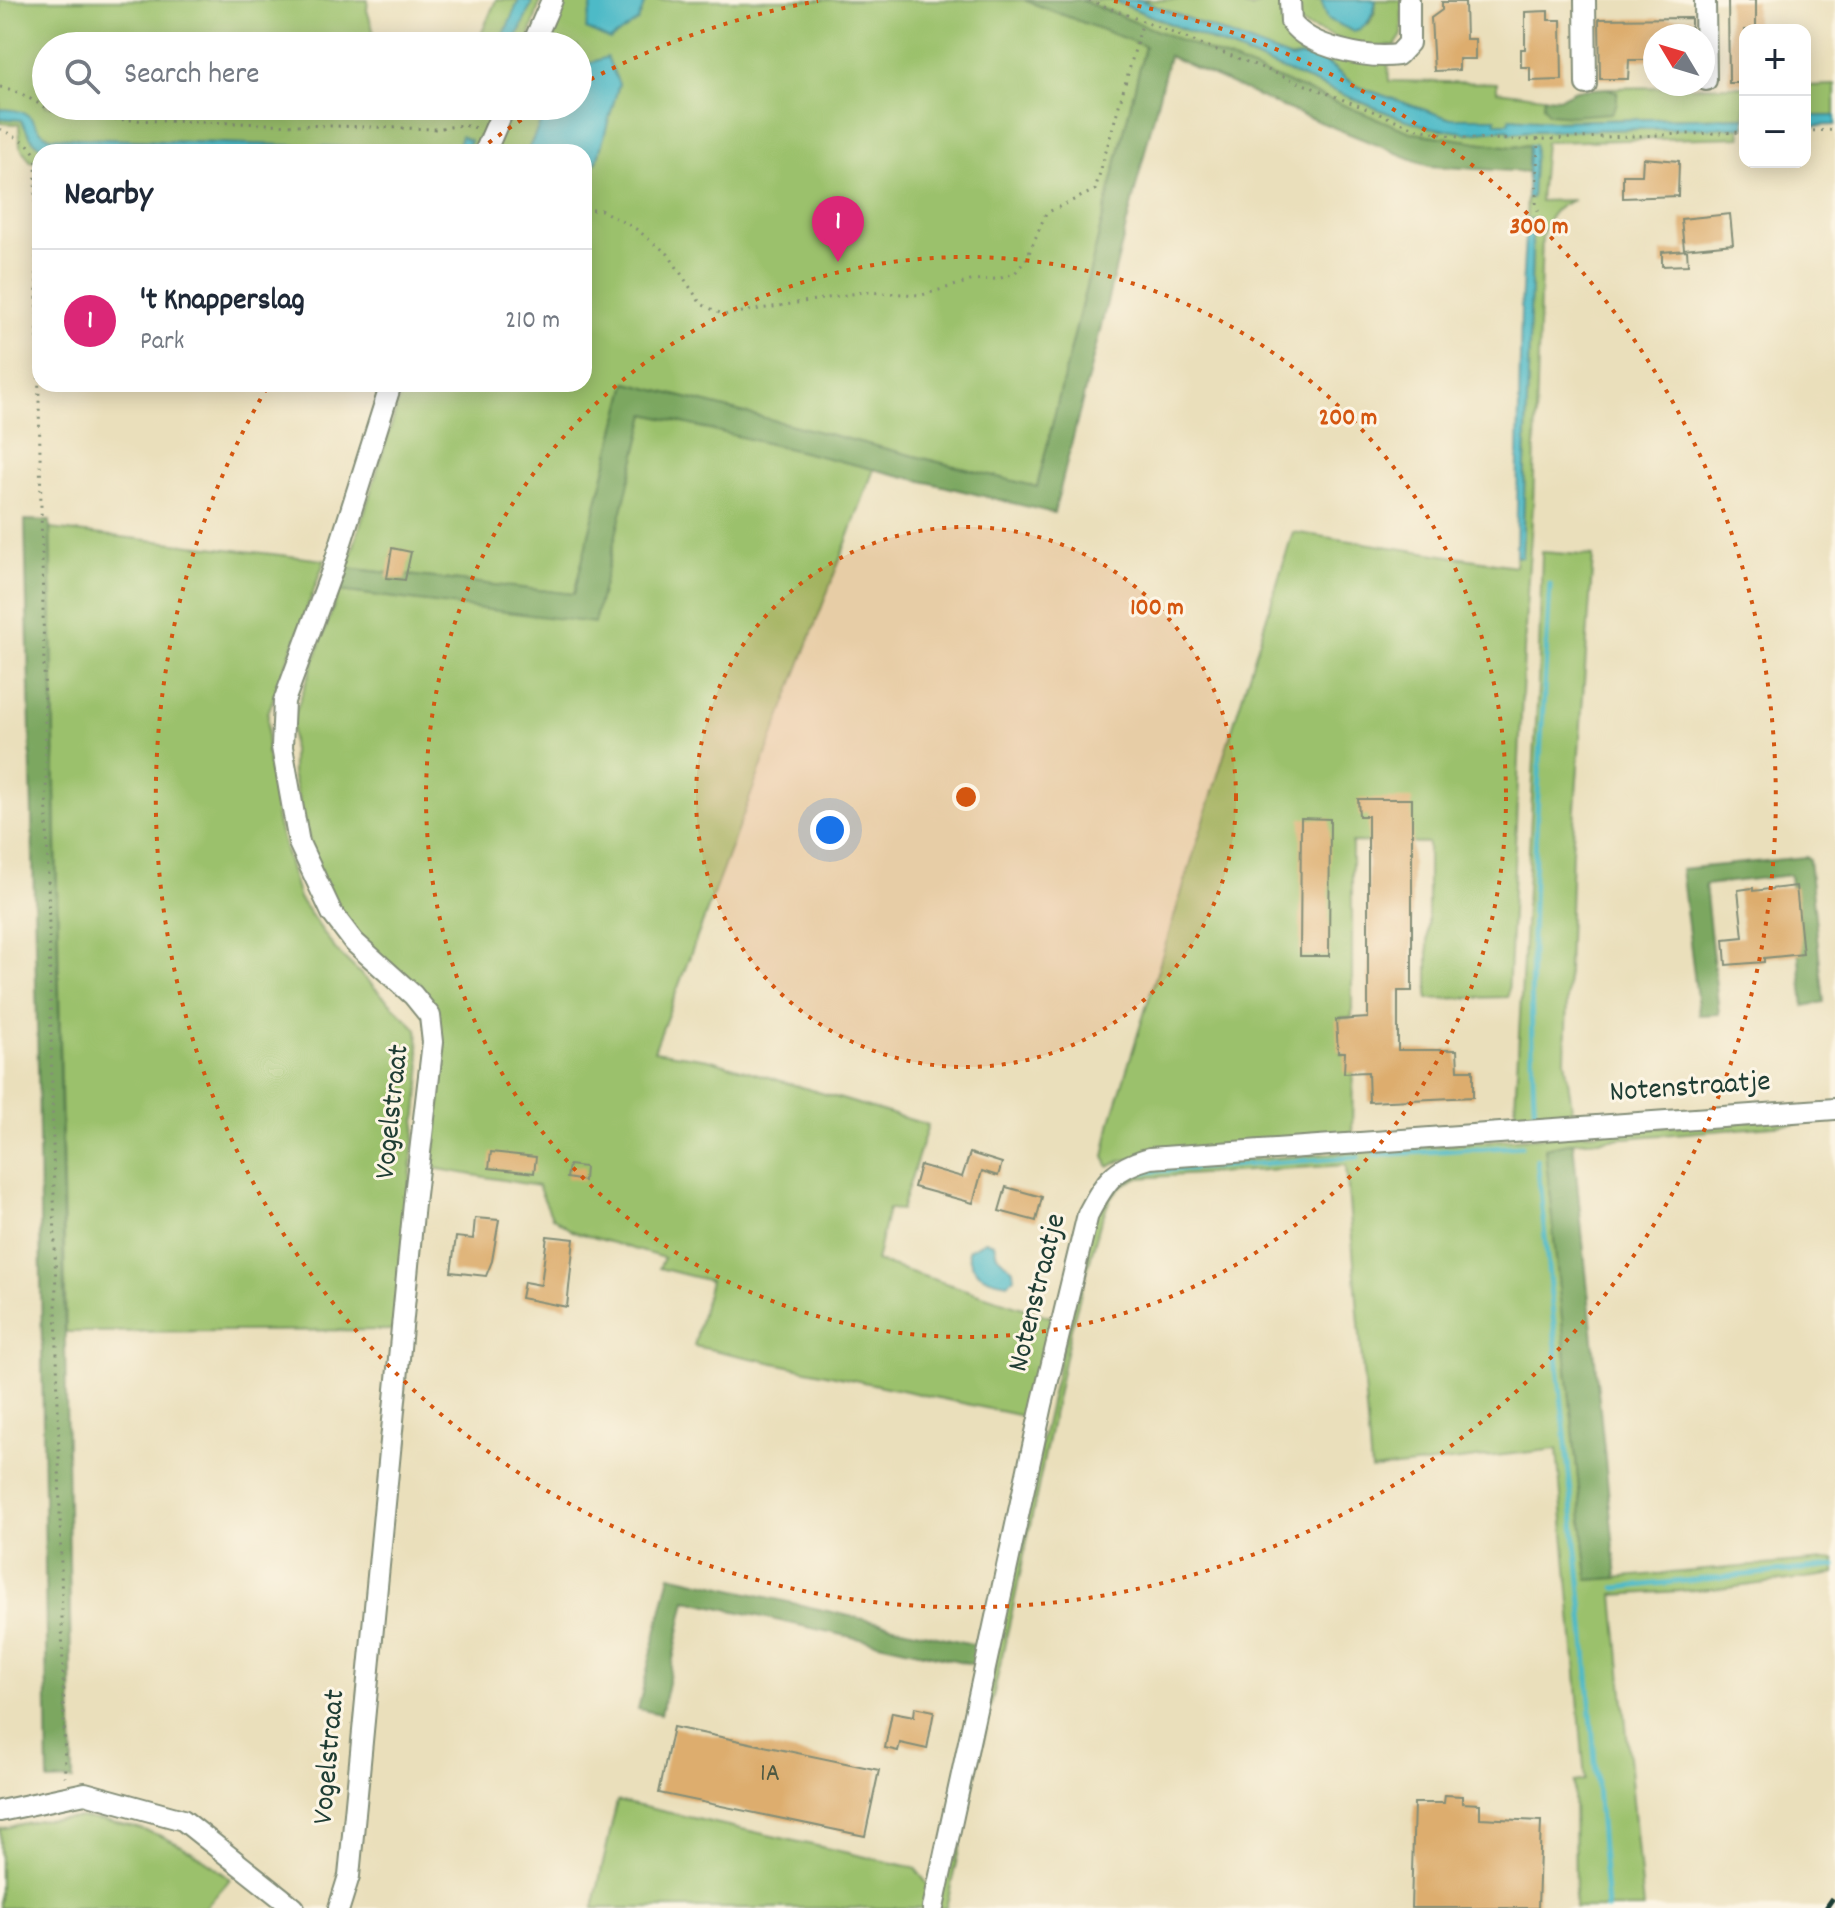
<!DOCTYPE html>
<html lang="en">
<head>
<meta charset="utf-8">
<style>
	:root { --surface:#fff; --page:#f2f2f3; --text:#1f2937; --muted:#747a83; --line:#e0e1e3; --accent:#db2777 }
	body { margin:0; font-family:Dekko,sans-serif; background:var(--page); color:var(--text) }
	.controls { position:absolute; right:24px; top:24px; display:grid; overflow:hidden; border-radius:16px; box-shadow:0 4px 20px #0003 }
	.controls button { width:72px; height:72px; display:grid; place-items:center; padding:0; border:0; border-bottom:2px solid var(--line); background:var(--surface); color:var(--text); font:40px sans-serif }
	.compass { position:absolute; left:1643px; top:24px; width:72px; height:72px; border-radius:50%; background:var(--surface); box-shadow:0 4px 20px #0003; rotate:308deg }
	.you { position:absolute; left:830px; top:830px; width:28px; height:28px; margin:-20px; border:6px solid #fff; border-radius:50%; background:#1a73e8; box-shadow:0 0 0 12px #1a73e833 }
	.badge { display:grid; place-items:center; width:52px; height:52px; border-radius:50%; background:var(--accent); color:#fff; font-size:26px; font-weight:700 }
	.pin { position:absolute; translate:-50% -66px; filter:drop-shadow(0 2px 4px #0008) }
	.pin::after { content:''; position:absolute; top:42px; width:28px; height:24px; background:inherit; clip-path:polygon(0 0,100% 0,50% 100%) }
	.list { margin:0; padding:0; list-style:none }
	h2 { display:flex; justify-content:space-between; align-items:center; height:104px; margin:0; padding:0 32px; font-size:34px }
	h2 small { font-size:26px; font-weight:400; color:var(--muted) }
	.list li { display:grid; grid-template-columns:52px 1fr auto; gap:24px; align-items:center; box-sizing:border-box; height:144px; padding:0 32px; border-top:2px solid var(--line) }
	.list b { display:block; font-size:30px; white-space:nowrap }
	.list p { margin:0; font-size:26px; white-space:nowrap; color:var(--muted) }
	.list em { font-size:26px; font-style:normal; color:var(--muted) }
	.icon { flex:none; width:44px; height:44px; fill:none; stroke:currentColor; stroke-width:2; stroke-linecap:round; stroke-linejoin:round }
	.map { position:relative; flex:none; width:1835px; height:1908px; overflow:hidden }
	.search { position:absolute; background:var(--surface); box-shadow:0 4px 20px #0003; left:32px; top:32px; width:560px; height:88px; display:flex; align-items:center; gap:20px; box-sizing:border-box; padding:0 28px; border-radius:44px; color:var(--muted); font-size:30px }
	.panel { position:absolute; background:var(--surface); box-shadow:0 4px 20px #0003; left:32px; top:144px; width:560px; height:248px; border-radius:24px }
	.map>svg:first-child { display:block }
	.green { fill:#9bc16c; stroke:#5d7f50; stroke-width:2 }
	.forest { fill:#7ca760; stroke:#4e724a; stroke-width:2 }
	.water { fill:#4dbac7; stroke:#367c7e; stroke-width:2 }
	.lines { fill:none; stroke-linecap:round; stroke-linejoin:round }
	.stream { stroke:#4dbac7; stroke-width:5 }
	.building { fill:#ddad6e }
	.minor-casing { stroke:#848e78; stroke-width:24 }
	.path { stroke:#848e78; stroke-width:3; stroke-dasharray:2 6; stroke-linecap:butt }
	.minor { stroke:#fff; stroke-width:20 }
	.rail { stroke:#1f3d34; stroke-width:5; stroke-dasharray:12 6; stroke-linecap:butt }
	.ring { fill:none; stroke:#d45610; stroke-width:4; stroke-dasharray:4 8 }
	.labels { text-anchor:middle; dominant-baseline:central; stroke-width:6; stroke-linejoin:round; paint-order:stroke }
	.number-label { font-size:26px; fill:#4e5942 }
	.street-label { font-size:30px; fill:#1f3d34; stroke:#fcf5e5 }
	.centre { fill:#d45610; stroke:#fcf5e5; stroke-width:4 }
	.ring-label { font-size:24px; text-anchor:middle; font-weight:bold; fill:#d45610; stroke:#fcf5e5; stroke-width:6; stroke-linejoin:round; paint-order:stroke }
</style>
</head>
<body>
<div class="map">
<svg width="1835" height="1908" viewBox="0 0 1835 1908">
	<rect width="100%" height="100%" fill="#fcf5e5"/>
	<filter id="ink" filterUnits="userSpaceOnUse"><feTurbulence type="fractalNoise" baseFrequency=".0125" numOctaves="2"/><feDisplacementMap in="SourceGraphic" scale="16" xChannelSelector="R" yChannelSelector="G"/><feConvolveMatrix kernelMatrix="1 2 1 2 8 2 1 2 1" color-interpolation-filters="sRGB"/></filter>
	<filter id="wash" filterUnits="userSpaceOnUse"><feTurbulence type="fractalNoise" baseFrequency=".006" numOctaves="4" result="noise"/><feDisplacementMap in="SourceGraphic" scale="32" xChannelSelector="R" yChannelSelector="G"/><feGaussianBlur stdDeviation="1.8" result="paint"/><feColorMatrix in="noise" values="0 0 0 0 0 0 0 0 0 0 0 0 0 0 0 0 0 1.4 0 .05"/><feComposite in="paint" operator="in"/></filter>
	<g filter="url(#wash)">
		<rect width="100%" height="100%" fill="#eadfbb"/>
		<!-- green -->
		<path class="green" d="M0,0H368L367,10L378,46H46V106H396L399,114L450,106H501L481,152H40V161L31,162L20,146L19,124L0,123Z
			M496,0H538L540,2L527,46H476Z
			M556,0H1024L1145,46L1037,487L627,383L574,594L347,568L404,384H584V152H490L510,106H578V46H536Z
			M1080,0H1112L1398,117L1509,129L1510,133L1532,131L1740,127L1741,137L1545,142L1540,201L1574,200C1554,206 1547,219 1542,238L1533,505L1526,608L1508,997L1428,999V843L1352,842V1017L1341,1018V1054L1353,1055L1352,1142L1122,1160L1109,1167L1104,1157L1111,1121L1293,532L1515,566L1516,556L1522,557L1532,251V219H1526L1527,198H1532L1531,145L1512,147L1413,133Z
			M1140,0H1225L1251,8L1268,0H1283C1283,15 1281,28 1294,38L1388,61L1389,81L1497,83V91L1544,97L1543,105L1617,93L1608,88L1745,86V117L1552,121L1510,118V123H1496V119L1448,118L1359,87C1335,75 1325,47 1291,59Z
			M1296,0H1326L1368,25L1374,15L1376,2L1373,0H1402V35L1395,46L1363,48L1300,24Z
			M1835,85V116H1805V86Z
			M646,414L874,469L654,1051L708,1059L928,1125L901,1210L888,1209L876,1261L1054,1318L1032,1418L694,1346L710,1281L659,1268L664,1258L572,1231L552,1217L538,1186L432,1168L444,1063L438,1022L338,913L314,859L292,774V722L339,591L594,622Z
			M50,529L325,560L268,713L267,751L277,821L299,898L336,950L417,1029L421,1073L395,1330L66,1332Z
			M1542,552L1593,556L1572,851L1565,1059L1574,1122L1516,1125L1515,1107L1538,687Z
			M1835,1114V1121L1573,1142L1545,1148L1588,1580L1835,1559V1574L1728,1588L1614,1595L1643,1908H1575L1574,1782L1585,1780L1557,1449L1371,1470L1346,1165L1136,1178L1121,1186L1110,1199L1100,1224L1071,1328L1017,1589L946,1908H937L1090,1224L1113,1184L1141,1168Z
			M617,1801L915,1868L929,1886L924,1908H593Z
			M81,1818C141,1823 183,1840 230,1879L205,1908H0V1829L38,1820Z"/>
		<!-- forest -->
		<path class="forest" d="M1024,0H1080L1413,133L1512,147L1529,145L1528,172L1429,166L1273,103L1169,56L1054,513L646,414L594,623L339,591L347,568L574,594L627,383L1037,487L1145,46Z
			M1607,88L1617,92V103L1611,113L1572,116L1548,114L1543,105L1544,97L1560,98L1576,90Z
			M25,520L50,521L73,1780L48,1781L38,1067Z
			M1806,857L1809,860L1824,1002L1804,1006L1790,875L1705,885L1719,1014L1699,1015L1681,869Z
			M1573,1142L1617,1578L1588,1580L1545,1148Z
			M670,1575L981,1646L977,1665L686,1600L661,1714L638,1709Z"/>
		<!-- water -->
		<path class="water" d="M519,0H530L532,3L513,46H499Z
			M593,0H646L638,21L610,40L586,29Z
			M1112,0H1140L1291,59C1325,48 1334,75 1359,87L1448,118H1496V123H1509L1510,118L1552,121L1745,117V127L1532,131L1509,133V129L1468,133L1429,127L1398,117Z
			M1321,0H1376C1373,17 1370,24 1354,32L1328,19Z
			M607,57L619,84L597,161L584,176V152H527L548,106H578V67Z
			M0,109C43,110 27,127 50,137L451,151L457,147L461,136L471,141L464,152H179L46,148C32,145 28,131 21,120L0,118Z
			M1805,116H1835V125L1805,126Z
			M1529,145H1535L1532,198H1527Z
			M1526,219H1532V251L1522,557L1516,556L1521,308Z
			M985,1241L994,1244L997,1255L1013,1270L1014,1278L1008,1283C985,1280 970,1273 968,1250Z"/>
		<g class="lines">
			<!-- stream -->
			<path class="stream" d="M1535,1119C1524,941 1541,762 1550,584
				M1375,1155L1522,1146
				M1537,1159L1581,1591L1607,1908
				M1141,1172L1358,1157
				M1615,1588L1835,1566"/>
		</g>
		<g id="blocks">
			<!-- building -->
			<path class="building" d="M1728,0H1756V30H1745V83H1729Z
				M1442,2H1465L1466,39H1475V59H1459V70L1434,71L1431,18L1442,10Z
				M1548,11V20H1561L1562,80L1530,81V67H1521V49H1525V12Z
				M1691,18V36H1655V60H1629L1628,79H1600L1599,19Z
				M1643,158L1679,161L1678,196L1623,198V175H1642Z
				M1730,214L1733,244L1684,249L1681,219Z
				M1687,250L1688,265L1662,266V252Z
				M392,548L411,552L405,580L387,578Z
				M1358,799H1412V991H1398V1050H1457L1458,1070H1473V1097L1369,1102L1368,1072L1344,1073L1345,1052H1338L1336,1020L1368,1018V816H1359Z
				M1301,818L1330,819L1329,956H1300Z
				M1796,886L1803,954L1764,958V962L1726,965L1724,939L1743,937L1738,890L1753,888V891Z
				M491,1152L536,1157L534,1173L489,1168Z
				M970,1153L1002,1163L998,1176L982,1171L973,1203L914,1187L920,1165L962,1177Z
				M569,1165L585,1167L584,1181L567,1178Z
				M1006,1187L1042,1197L1036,1221L999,1211Z
				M475,1218L499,1220L492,1261L486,1276L451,1272L456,1237L473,1239Z
				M547,1236L574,1239L567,1307L521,1298L524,1282L541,1285Z
				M915,1707L934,1711L927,1749L900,1743L898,1751L885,1748L892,1712L914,1716Z
				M673,1727L879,1770L865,1836L659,1793Z
				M1445,1795L1462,1796V1803L1480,1804V1818L1541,1821L1538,1908H1411L1414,1803H1444Z"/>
		</g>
	</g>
	<g filter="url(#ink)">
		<use href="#blocks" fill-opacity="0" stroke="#848e78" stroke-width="2"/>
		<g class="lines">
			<!-- minor casing -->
			<g class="minor-casing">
				<path id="minor" d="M1290,0L1291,22C1309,48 1368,59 1398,55L1409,43V0
					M1585,0L1586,84
					M1705,0L1706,80
					M532,46L552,0
					M485,152L505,106
					M0,1811L85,1793L183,1820L294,1908
					M339,1908L349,1876L414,1203L433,1042L430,1016L413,995L354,942L332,913L299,843L282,747L284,701L332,571L391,384
					M933,1908L1042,1405L1088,1214C1105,1182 1113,1168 1150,1158L1835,1109"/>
			</g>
			<!-- path -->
			<path class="path" d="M1089,0L1418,129L1463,138L1521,140L1745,132
				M0,87C19,90 31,100 47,108C63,116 81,117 98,119L435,129L463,125L477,128
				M0,129L26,142L37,156
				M1805,131L1835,130
				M1538,138L1536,205L1547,235
				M40,157L37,156L35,189L65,1777
				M584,210H601L636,229L668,254L701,304L724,315L864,292L922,295L974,280L998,279L1015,273L1027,258L1046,213L1095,190L1143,21"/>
			<!-- minor -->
			<use href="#minor" class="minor"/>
			<!-- rail -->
			<path class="rail" d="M1826,1908L1835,1895"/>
		</g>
	</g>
	<!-- distance rings -->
	<circle cx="966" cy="797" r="270" fill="#d45610" fill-opacity=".12"/>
	<g class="ring">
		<circle cx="966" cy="797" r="270"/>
		<circle cx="966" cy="797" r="540"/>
		<path d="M479 150A810 810 0 0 1 543 106M580 85A810 810 0 0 1 818 1M1114 1A810 810 0 1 1 268 386"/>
	</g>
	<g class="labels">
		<!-- number labels -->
		<g class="number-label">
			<text x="770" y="1774">1A</text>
		</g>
		<!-- street labels -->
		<g class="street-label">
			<text transform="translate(1690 1089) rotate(-4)">Notenstraatje</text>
			<text transform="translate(394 1112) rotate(-84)">Vogelstraat</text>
			<text transform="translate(1039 1293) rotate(-76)">Notenstraatje</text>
			<text transform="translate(331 1757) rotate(-85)">Vogelstraat</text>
		</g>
	</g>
	<circle cx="966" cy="797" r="12" class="centre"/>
	<g class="ring-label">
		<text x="1539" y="233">300 m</text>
		<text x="1348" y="424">200 m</text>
		<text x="1157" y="614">100 m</text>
	</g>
</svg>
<div class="controls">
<button>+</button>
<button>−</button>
</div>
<svg class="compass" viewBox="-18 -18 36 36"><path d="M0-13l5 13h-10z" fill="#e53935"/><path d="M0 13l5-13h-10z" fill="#747a83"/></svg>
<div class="you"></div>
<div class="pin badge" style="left:838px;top:262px">1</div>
<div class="search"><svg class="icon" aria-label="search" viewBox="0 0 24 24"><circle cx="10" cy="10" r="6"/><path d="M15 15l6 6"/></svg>Search here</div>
<section class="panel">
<h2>Nearby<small></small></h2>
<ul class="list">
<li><span class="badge">1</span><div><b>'t Knapperslag</b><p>Park</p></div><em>210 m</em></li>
</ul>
</section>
</div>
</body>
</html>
